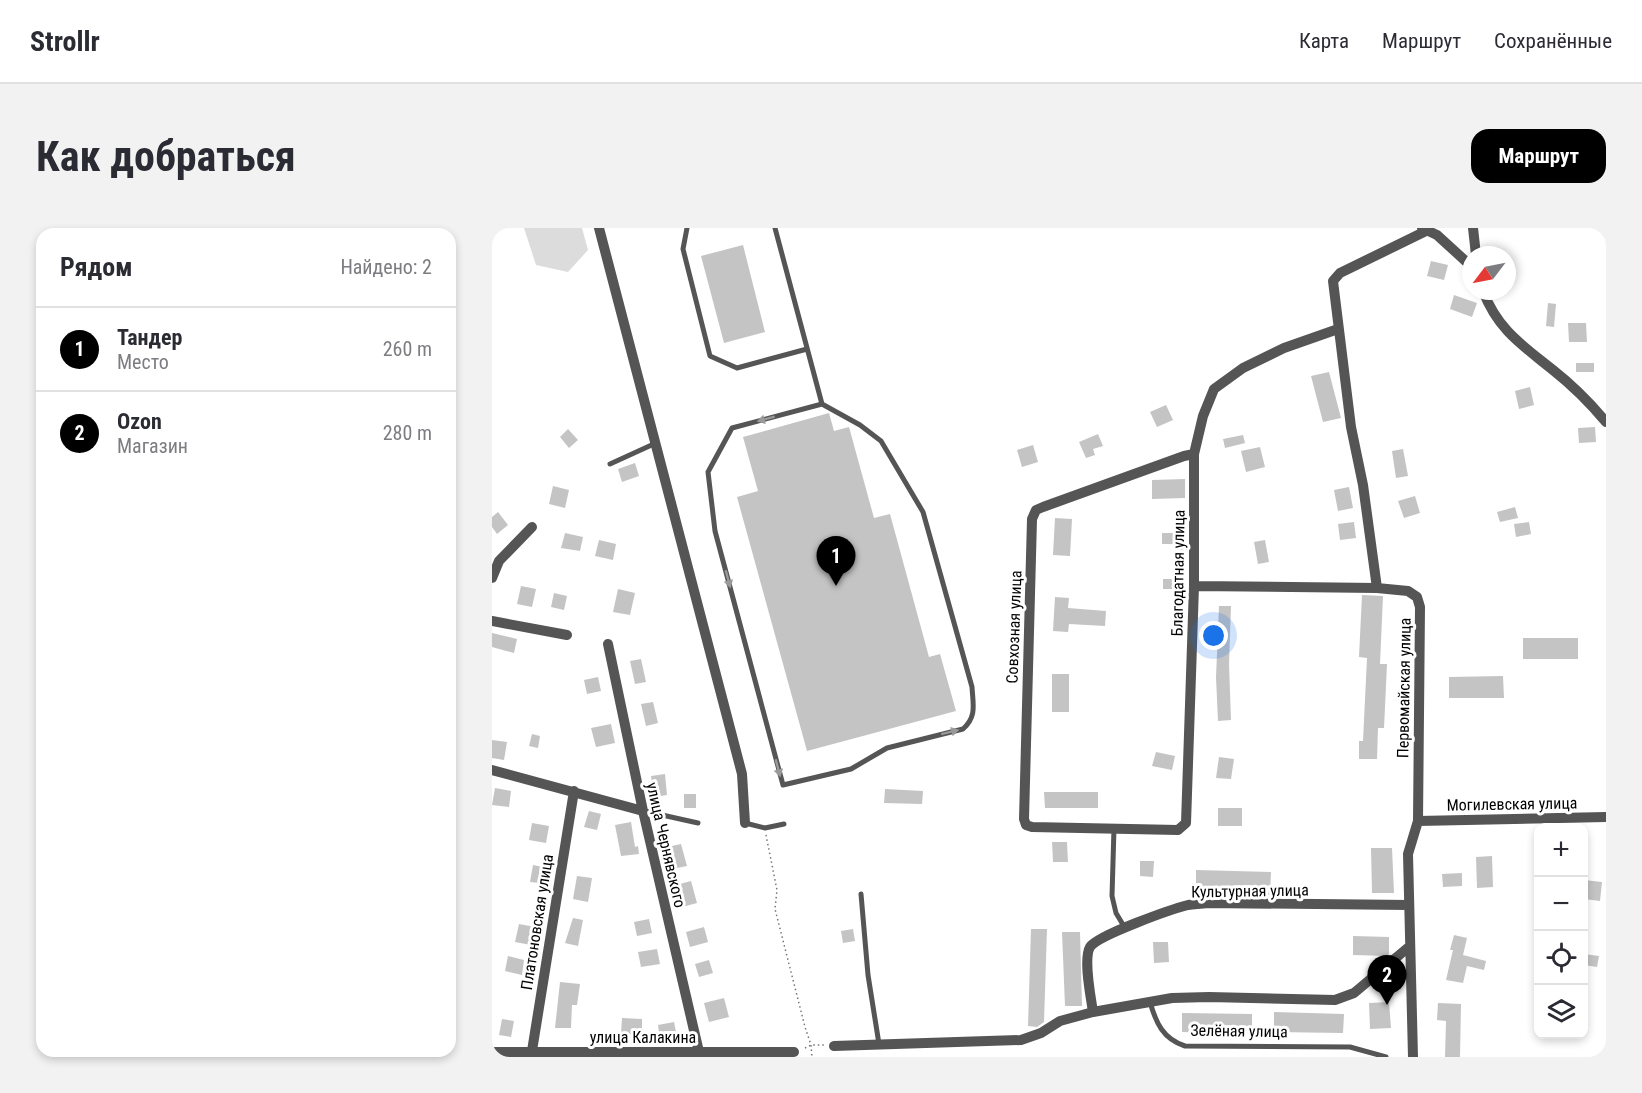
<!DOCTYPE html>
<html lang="ru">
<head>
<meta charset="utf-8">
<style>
	:root { --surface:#fff; --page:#f2f2f3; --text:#2b2b33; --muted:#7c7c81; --line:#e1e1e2; --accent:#000 }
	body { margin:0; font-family:"Roboto Condensed",sans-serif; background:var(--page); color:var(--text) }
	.controls { position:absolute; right:18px; bottom:18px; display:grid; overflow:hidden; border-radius:12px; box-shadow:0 3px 9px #0003 }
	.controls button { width:54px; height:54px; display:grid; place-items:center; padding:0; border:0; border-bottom:2px solid var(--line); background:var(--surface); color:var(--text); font:30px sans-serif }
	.compass { position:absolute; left:970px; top:18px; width:54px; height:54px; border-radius:50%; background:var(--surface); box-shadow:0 3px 9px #0003; rotate:238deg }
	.you { position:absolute; left:722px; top:408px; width:21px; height:21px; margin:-15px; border:4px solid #fff; border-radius:50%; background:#1a73e8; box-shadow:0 0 0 9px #1a73e833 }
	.badge { display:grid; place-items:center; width:39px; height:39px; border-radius:50%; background:var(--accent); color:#fff; font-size:20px; font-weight:700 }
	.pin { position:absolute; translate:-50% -50px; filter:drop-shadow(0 2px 3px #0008) }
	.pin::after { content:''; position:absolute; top:32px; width:21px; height:18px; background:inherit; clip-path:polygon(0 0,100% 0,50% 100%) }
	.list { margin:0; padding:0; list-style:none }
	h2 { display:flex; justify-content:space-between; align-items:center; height:78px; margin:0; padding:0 24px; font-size:26px }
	h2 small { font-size:20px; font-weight:400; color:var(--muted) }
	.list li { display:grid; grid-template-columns:39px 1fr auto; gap:18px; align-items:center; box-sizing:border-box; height:84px; padding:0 24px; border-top:2px solid var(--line) }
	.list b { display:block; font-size:22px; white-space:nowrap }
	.list p { margin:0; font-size:20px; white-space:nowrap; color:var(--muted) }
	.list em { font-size:20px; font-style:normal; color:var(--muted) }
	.icon { flex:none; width:33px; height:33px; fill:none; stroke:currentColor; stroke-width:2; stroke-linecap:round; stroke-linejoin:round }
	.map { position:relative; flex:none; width:1114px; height:829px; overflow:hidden; border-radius:18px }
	header { display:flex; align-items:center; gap:36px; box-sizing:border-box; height:84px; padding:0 30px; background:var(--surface); border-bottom:2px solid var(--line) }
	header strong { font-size:28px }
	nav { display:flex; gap:33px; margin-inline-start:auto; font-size:21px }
	.intro { display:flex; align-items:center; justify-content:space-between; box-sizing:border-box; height:144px; padding:0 36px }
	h1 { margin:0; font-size:42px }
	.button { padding:15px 27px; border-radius:18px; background:var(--accent); color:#fff; font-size:21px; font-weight:700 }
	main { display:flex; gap:36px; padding:0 36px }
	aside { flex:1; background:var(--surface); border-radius:18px; box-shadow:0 3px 9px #0003 }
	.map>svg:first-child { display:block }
	.green { fill:#dcdcdc }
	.building { fill:#c4c4c4 }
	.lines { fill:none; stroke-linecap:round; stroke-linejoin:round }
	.path { stroke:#777; stroke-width:1.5; stroke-dasharray:1.5 3; stroke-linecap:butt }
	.service { stroke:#555; stroke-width:5 }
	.minor { stroke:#555; stroke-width:10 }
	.oneway { fill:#999 }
	.labels { text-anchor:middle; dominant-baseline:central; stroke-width:6; stroke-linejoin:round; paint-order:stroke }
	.street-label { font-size:16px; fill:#000; stroke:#fff }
</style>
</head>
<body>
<header>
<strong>Strollr</strong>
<nav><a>Карта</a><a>Маршрут</a><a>Сохранённые</a></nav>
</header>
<div class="intro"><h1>Как добраться</h1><a class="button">Маршрут</a></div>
<main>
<aside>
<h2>Рядом<small>Найдено: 2</small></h2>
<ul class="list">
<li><span class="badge">1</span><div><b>Тандер</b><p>Место</p></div><em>260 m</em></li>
<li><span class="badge">2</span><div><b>Ozon</b><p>Магазин</p></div><em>280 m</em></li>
</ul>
</aside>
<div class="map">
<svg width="1114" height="829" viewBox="0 0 1114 829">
	<rect width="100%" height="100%" fill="#fff"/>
	<!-- green -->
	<path class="green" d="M32,0H90L96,22L76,44L44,37Z"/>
	<!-- building -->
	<path class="building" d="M251,17L273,104L232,115L209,28Z
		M939,33L956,37L952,52L935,48Z
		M962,67L985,75L980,89L958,81Z
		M1056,75L1064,76L1062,99L1054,98Z
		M1076,95H1094L1095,114H1077Z
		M1084,135H1102V144H1084Z
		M837,144L849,190L831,194L819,148Z
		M1038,159L1042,177L1027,181L1023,163Z
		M674,177L681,192L665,199L658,184Z
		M337,185L342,203L357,199L382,290L398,286L437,429L448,426L464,483L315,523L245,269L266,263L251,209Z
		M1103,199L1104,214L1087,215L1086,200Z
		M76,201L86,212L77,220L68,209Z
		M606,206L611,218L601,221L603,227L594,230L587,214Z
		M751,207L753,215L733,220L731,211Z
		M541,217L546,234L530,239L525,222Z
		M768,219L773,239L754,244L749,223Z
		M911,221L916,248L904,250L900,223Z
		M143,235L147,248L130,254L126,241Z
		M693,251V270L660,271V252Z
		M61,258L77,262L73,280L57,276Z
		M857,259L861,280L846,283L842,262Z
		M923,268L928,285L912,290L906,273Z
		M1023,279L1026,290L1008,294L1005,284Z
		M6,284L16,297L5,306L0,299V289Z
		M563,290L580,291L578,328L561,327Z
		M862,294L864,310L848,312L846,296Z
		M1037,294L1039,306L1024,309L1022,296Z
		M73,305L91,309L88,323L69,320Z
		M670,305H691L690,361H671V351H681L682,316H670Z
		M107,312L124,316L121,332L103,328Z
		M773,312L777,334L766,336L762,314Z
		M29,358L44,361L40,379L25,376Z
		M126,361L143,365L138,387L121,384Z
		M62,365L75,368L72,382L59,379Z
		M870,367L891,368L888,436H895L892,500H886L885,531H867V513H871L875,430L867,429Z
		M563,369L577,370L576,380L614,383L613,398L577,396L576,404L561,403Z
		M727,378H739L737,436L739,492L726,493L724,449Z
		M0,405L25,411L22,425L0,419Z
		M1031,410H1086V431H1031Z
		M149,431L154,454L143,456L138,433Z
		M560,446H577V484H560Z
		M1011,448L1012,470H957V449Z
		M106,449L109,463L95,466L92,452Z
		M161,474L166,495L154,498L149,476Z
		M119,496L123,515L104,519L99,500Z
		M40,506L48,508L46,520L37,518Z
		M0,512L15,514L12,532L0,530Z
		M664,524L683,528L680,542L660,538Z
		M727,529L742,531L739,551L724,550Z
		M173,546L175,567L162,569L159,548Z
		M3,560L19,563L17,579L0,577Z
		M393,561L431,563L430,576L392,575Z
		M552,564H606V580H553Z
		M192,566H204V580H192Z
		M726,580H750V598H726Z
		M97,583L109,586L105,602L92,599Z
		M139,594L143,619L146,618L147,626L129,628L123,597Z
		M40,595L57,598L54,615L37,612Z
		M560,614H575L576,634H561Z
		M189,616L195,638L180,641L175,619Z
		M879,620H900L902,665H880Z
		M1000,628L1001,659L985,660L984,629Z
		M648,633H662L661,649L648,648Z
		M41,637L51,639L48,655L38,654Z
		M704,642L779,644L778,667L704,665Z
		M970,645V658L951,659L950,646Z
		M85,648L100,650L96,674L81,671Z
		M1092,652L1110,654L1108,673L1092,671Z
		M199,653L205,675L190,679L184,657Z
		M81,690L91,692L86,718L73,715Z
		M157,691L160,705L145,708L142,694Z
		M27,696L43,699L39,717L23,714Z
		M212,699L216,714L198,719L194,704Z
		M361,701L363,713L351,715L349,703Z
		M539,701H555L552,794L545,799L536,798Z
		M570,704H588L590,778H573Z
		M962,707L975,710L971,727L994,733L992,742L975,738L971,755L954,752L961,722H958Z
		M861,708L897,709V726L895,728L861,727Z
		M661,714H676L677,734L662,735Z
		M165,721L168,736L149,739L146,724Z
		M1092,726L1107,728L1105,739L1092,737Z
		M16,728L32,732L30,747L13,743Z
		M217,732L221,745L207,749L203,736Z
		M68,754L88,756L85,777H80L79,800H63Z
		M232,770L237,789L217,794L212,775Z
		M897,774L899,800L878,801L877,775Z
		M946,775L969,776L968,829H953L954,793L945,792Z
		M782,784L852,786L851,805L782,804Z
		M690,785L760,786V805L690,804Z
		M130,790L150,791V807L129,806Z
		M10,791L22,793L19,809L7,807Z
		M182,794L185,809L168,812L166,797Z"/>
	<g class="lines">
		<!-- path -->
		<path class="path" d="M274,607L285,662L283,681L313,799L319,817L320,829
			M313,820L319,817H332"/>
		<!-- service -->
		<path class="service" d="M195,0L191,21L218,128L245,140L315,121
			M283,0L330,176L368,197L389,213L431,284L480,459C481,477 485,488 471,501L395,520L359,541L291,557L223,303L216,244L240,200L330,176
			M118,236L164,215
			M152,583L206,595
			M253,595L273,600L292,596
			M622,600L620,668L624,685L633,700
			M369,666L376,747L387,816
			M658,774C664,795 671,811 693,818L858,819L894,829"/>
		<!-- minor -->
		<path class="minor" d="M107,0L250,546L253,595
			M930,0L945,7L979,38
			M981,0L984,27
			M991,63C1006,102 1030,117 1061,142C1080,157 1099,176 1114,194
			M702,226L692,228L551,279L544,282L540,291L532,591L534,597L540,599L686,602L694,595L702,358V226L711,188L722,161L751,140L792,120L846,101
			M0,350L7,333L40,299
			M702,358L885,360L916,363L925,369L928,379L926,593L916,626L921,829
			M885,360L871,257L859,199L841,53L848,45L934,3
			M0,393L75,407
			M116,416L151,583L207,824
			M0,542L151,583
			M926,593L1114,589
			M601,784C599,770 591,731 598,719C606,707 680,681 696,677C702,676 709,676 715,675L917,677
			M342,818L529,812L549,805L568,793L601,784L680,770L717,769L843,772L862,765L918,718
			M0,824H302
			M39,829L82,563"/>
	</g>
	<!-- one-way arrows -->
	<defs><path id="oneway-solid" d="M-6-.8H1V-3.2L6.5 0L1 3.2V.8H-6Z" transform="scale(1.5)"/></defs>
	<g class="oneway">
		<use href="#oneway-solid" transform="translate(274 191) rotate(165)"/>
		<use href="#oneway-solid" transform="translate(236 351) rotate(75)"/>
		<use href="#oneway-solid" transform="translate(458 504) rotate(-14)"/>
		<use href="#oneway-solid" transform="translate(286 540) rotate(75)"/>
	</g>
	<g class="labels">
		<!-- street labels -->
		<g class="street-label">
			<text transform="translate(686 345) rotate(-89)">Благодатная улица</text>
			<text transform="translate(522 399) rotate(-88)">Совхозная улица</text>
			<text transform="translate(912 460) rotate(-89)">Первомайская улица</text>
			<text transform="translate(1020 576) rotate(-1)">Могилевская улица</text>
			<text transform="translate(174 617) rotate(77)">улица Чернявского</text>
			<text transform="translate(758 663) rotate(-1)">Культурная улица</text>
			<text transform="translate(45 694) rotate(-81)">Платоновская улица</text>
			<text transform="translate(747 803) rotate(1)">Зелёная улица</text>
			<text x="151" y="809">улица Калакина</text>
		</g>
	</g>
</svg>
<div class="controls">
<button>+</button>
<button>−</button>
<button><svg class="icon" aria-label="locate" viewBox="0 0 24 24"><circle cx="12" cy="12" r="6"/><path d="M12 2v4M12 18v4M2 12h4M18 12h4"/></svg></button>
<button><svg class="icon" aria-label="layers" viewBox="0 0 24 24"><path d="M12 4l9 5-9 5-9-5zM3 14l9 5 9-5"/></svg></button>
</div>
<svg class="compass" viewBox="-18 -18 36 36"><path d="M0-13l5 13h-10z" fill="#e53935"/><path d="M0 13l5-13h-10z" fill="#7c7c81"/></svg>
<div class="you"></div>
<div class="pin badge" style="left:344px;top:358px">1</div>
<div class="pin badge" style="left:895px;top:777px">2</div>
</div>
</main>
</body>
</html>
